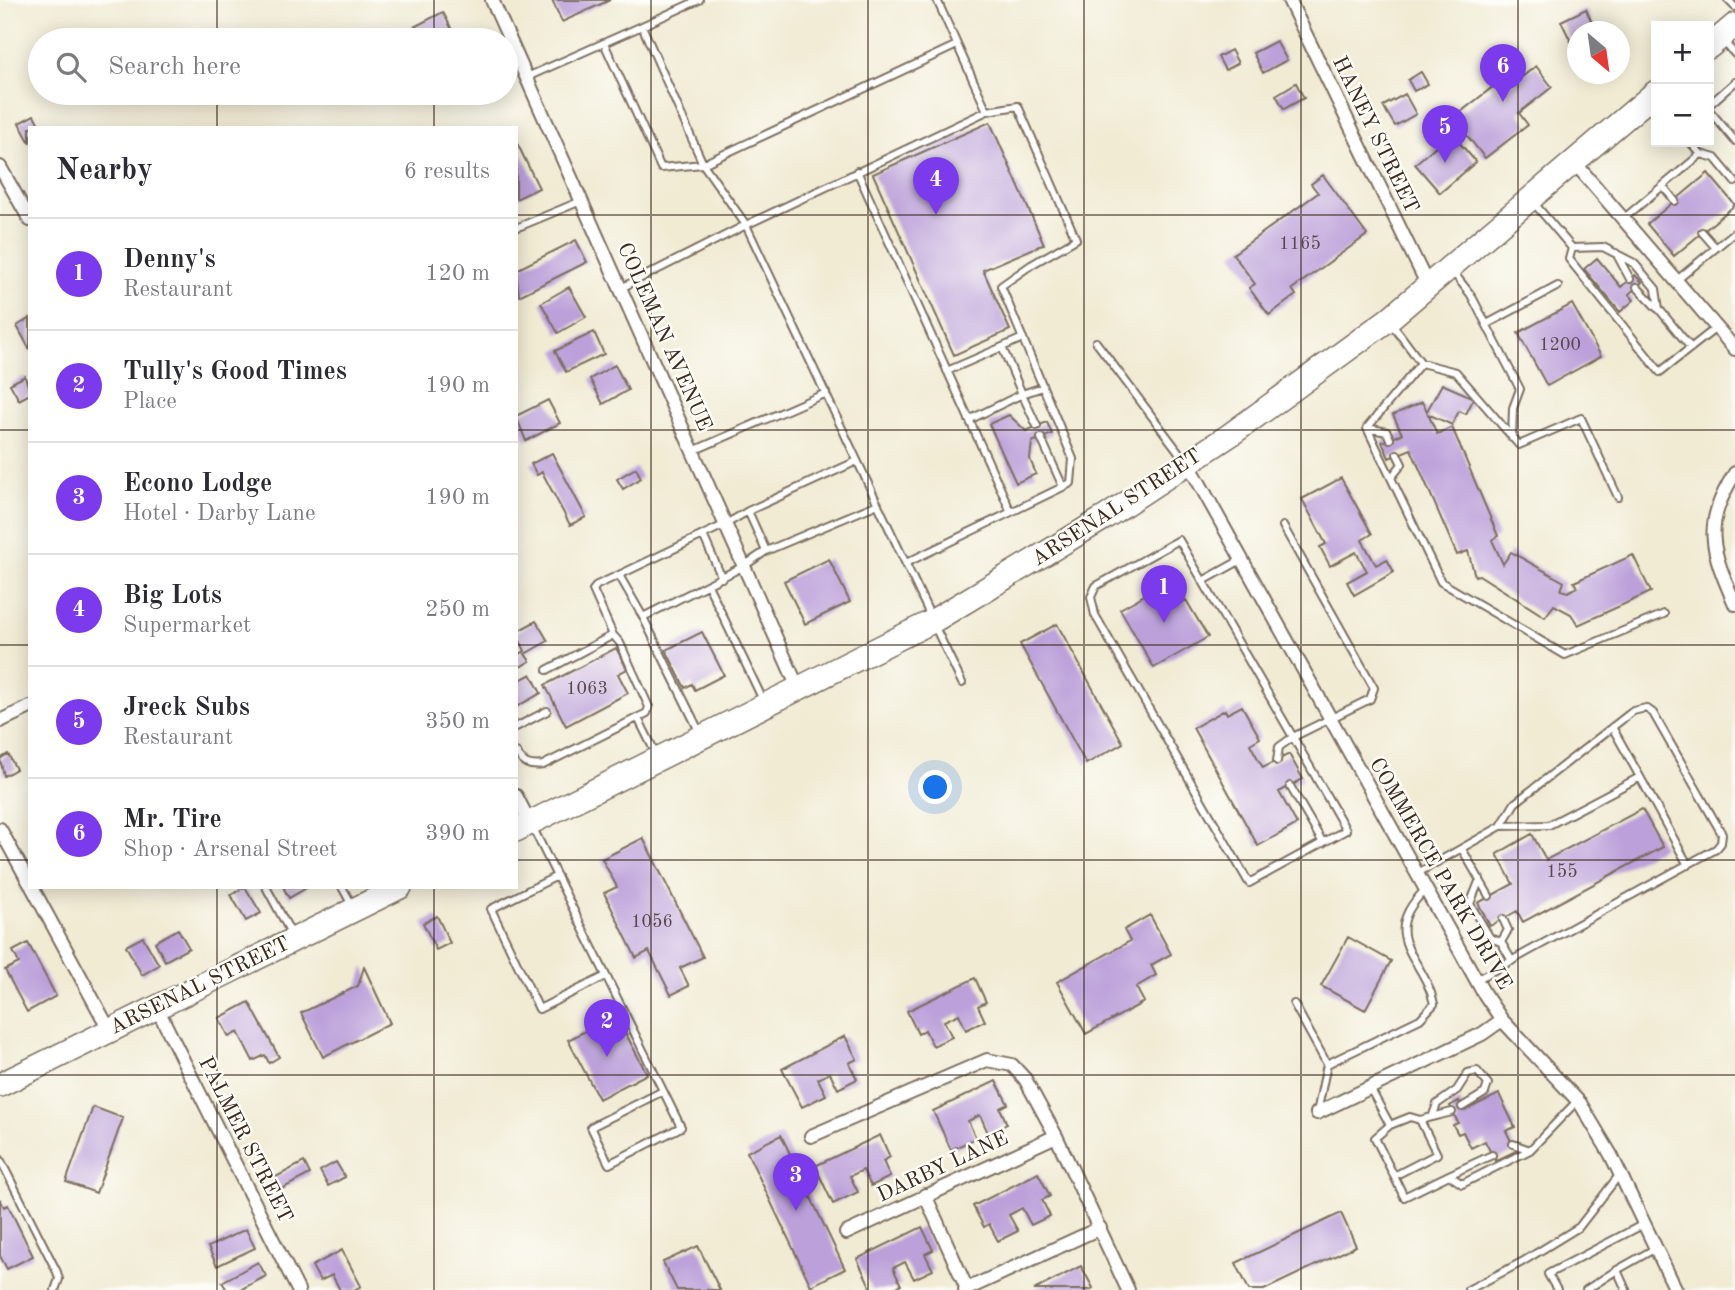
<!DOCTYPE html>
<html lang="en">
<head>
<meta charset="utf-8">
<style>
	:root { --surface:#fff; --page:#f2f2f3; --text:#2b2b33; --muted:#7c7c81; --line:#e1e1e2; --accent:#7c3aed }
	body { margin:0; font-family:"Old Standard TT",serif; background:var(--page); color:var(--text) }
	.controls { position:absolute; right:21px; top:21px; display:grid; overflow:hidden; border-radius:0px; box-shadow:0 4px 18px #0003 }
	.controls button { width:63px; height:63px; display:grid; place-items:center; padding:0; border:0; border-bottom:2px solid var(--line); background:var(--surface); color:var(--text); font:35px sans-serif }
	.compass { position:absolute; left:1567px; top:21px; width:63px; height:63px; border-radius:50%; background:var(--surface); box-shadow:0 4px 18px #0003; rotate:151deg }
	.you { position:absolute; left:936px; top:788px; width:24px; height:24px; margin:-18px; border:5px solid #fff; border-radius:50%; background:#1a73e8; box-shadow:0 0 0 10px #1a73e833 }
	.badge { display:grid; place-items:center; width:46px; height:46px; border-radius:50%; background:var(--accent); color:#fff; font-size:23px; font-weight:700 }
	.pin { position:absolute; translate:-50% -58px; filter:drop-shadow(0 2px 4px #0008) }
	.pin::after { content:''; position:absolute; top:37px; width:24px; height:21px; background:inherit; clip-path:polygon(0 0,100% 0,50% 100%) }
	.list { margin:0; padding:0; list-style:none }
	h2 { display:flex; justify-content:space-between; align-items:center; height:91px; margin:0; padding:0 28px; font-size:30px }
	h2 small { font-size:23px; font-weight:400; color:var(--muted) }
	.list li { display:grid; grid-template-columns:46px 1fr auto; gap:21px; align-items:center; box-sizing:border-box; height:112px; padding:0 28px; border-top:2px solid var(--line) }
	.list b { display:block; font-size:26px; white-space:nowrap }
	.list p { margin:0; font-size:23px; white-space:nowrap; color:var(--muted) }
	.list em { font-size:23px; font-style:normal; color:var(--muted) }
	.icon { flex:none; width:38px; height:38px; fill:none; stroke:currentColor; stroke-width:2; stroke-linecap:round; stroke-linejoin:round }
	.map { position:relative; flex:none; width:1735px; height:1290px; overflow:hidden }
	.search { position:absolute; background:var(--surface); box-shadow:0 4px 18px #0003; left:28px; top:28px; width:490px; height:77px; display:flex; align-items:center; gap:18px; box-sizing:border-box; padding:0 24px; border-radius:38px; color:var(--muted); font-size:26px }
	.panel { position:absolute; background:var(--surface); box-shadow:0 4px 18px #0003; left:28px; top:126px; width:490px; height:763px; border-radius:0px }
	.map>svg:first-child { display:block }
	.building { fill:#bca0da }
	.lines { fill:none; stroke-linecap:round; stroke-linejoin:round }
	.lane-casing { stroke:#7b6e5e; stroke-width:10 }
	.street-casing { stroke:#7b6e5e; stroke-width:16 }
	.highway-casing { stroke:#7b6e5e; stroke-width:26 }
	.lane { stroke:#fff; stroke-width:6 }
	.street { stroke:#fff; stroke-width:12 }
	.highway { stroke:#fff; stroke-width:23 }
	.grid { fill:none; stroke:#3b2a1e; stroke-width:2; stroke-opacity:0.55 }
	.labels { text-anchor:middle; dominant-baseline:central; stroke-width:5; stroke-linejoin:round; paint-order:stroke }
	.number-label { font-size:18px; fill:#5b484d }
	.street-label { font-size:21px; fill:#3b2a1e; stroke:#fdfcf7 }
</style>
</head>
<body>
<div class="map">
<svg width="1735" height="1290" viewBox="0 0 1735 1290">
	<rect width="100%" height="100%" fill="#fdfcf7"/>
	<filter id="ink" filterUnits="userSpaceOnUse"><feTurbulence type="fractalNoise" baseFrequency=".0143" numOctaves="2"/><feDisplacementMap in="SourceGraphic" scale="14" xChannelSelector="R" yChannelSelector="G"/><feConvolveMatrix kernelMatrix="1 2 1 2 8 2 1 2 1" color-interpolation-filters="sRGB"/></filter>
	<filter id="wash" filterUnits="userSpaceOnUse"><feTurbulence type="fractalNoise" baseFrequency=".00686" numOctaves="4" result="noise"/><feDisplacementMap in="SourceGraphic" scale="28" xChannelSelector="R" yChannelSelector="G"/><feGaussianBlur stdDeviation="1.57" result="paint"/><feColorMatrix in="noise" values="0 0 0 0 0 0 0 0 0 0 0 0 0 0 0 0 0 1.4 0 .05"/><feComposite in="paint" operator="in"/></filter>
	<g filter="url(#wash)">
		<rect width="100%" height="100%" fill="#f1ebd4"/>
		<g id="blocks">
			<!-- building -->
			<path class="building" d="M552,0H610L562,22Z
				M1586,9L1596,32H1578V56L1561,21Z
				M443,12L457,40H416L410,29Z
				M1276,41L1287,60L1263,73L1253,53Z
				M1231,50L1238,63L1225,70L1218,57Z
				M1536,66L1552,87L1519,113L1528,125L1485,158L1453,118L1494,86L1503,92Z
				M1421,72L1428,84L1414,91L1408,80Z
				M1296,83L1304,98L1284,109L1276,95Z
				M1405,94L1416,114L1395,126L1383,106Z
				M34,115L41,128H30V143L19,123Z
				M990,122L1044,244L983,270L1010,330L954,355L873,174Z
				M1451,133L1476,162L1440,193L1415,164Z
				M516,141L539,188L516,199Z
				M1708,173L1735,205L1674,256L1647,224Z
				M1323,175L1367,235L1292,289L1296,295L1269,315L1249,288L1255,284L1233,254L1318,193L1311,184Z
				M576,240L587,262L519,296L516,270Z
				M1597,258L1621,287L1635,275L1642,282L1629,294L1634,300L1620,312L1584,269Z
				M569,287L586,317L558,333L541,303Z
				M1572,304L1601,356L1547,386L1518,333Z
				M30,318V350L17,326Z
				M594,332L604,354L566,372L555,351Z
				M615,365L628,390L603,404L590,379Z
				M25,376L30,394L19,400L10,384Z
				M1442,384L1474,398L1466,414L1459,411L1452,425L1428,414L1437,434L1452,427L1498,536L1492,540L1503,564L1511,552L1564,582L1561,590L1568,592L1577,587L1574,582L1633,555L1651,592L1578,625L1571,614L1554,605L1545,617L1479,575L1475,576L1468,551L1457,555L1411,449L1389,458L1382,442L1402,434L1393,415L1422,402L1427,411Z
				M548,400L560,423L526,441L516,416Z
				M1009,415L1026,431L1047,422L1052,434L1032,442L1030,459L1036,474L1016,483L989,424Z
				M552,453L586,517L570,525L542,472L537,475L531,464Z
				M636,468L641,478L623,489L617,479Z
				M1341,478L1372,534L1362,540L1376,565L1387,559L1394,572L1354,595L1347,582L1367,571L1356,552L1330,566L1320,547L1326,544L1302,499Z
				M829,559L850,602L805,624L784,581Z
				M1169,581L1182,603L1186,600L1208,637L1154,668L1120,609Z
				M536,621L548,641L525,654L530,661L520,667L516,656L525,651L516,632Z
				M1057,624L1123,743L1086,764L1020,644Z
				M702,632L724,675L695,690L692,684L685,688L666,650Z
				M616,648L627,669L618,674L628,693L566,726L545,685Z
				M531,674L541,693L516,707V682Z
				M1242,706L1260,738L1250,744L1263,768L1289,754L1303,779L1279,792L1297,824L1258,846L1193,728L1225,710L1227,714Z
				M8,754L16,769L4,776L0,759Z
				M1642,809L1663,847L1523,922L1517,911L1490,926L1478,903L1513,884L1497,854L1532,834L1546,860Z
				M643,838L703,957L680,968L689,986L671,995L649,951L636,958L604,893L617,887L602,859Z
				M245,887L261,913L246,921L231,895Z
				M283,887H308L289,898Z
				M1150,915L1171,954L1151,965L1156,975L1136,987L1144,1002L1086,1034L1057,982L1130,941L1124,930Z
				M437,916L450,943L436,950L423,923Z
				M178,929L189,948L165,961L155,942Z
				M143,937L159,965L142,975L126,946Z
				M1348,937L1391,961L1365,1010L1321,986Z
				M28,943L56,996L27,1012L5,970L19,963L13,951Z
				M364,967L390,1023L323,1057L301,1013L358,986Z
				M975,978L986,1002L978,1006L985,1021L966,1030L959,1014L944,1021L952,1037L933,1046L925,1030L918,1034L907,1011Z
				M249,1002L279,1057L269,1063L265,1055L253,1061L238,1032L229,1037L219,1018Z
				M616,1015L647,1074L599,1099L568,1040Z
				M845,1036L857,1059L849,1063L857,1079L838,1089L830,1073L818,1079L826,1095L802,1107L782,1069Z
				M996,1081L1008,1104L1000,1108L1007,1124L988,1133L980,1115L968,1121L976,1138L951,1150L933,1111Z
				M1499,1094L1515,1127L1506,1131L1516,1151L1495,1161L1485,1141L1471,1148L1463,1132L1458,1134L1453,1125L1458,1123L1450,1106L1459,1101L1464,1111Z
				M93,1107L123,1118L96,1193L66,1182Z
				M781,1135L845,1269L811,1286L747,1152Z
				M880,1135L890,1157L883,1161L890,1177L871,1186L863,1170L850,1176L858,1192L833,1204L815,1166Z
				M304,1162L310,1174L278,1191L272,1179Z
				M336,1162L345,1177L328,1186L320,1171Z
				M1038,1173L1050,1196L1042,1200L1050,1216L1031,1225L1022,1208L1009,1215L1018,1231L998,1241L989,1224L984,1227L973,1206Z
				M0,1199L4,1207L8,1205L33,1256L7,1269L0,1256Z
				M1341,1213L1356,1246L1264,1290H1249L1236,1263Z
				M922,1227L933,1250L925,1254L933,1270L914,1279L905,1262L893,1268L901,1285L890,1290H872L857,1259Z
				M246,1229L255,1248L217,1266L208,1247Z
				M698,1246L720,1290H677L663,1262Z
				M342,1250L361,1286L354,1290H340L332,1275L320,1281L312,1266Z
				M258,1262L266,1276L240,1290H227L222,1282Z
				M1081,1266L1093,1288L1090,1290H1034Z"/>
		</g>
	</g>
	<g filter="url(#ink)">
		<use href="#blocks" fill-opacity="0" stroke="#7b6e5e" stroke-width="2"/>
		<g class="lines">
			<!-- lane casing -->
			<g class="lane-casing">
				<path id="lane" d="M1728,0L1735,7
					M642,26L699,0
					M1722,40L1735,54
					M604,43L661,168L703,164L957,45
					M527,77L642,26L703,164L746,225L931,617
					M1709,105L1735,82
					M1709,110L1735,141
					M1701,154L1715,158L1735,182
					M857,171L1011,512
					M1663,186L1675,201
					M1533,202L1572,248L1569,259L1660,372L1716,328
					M1623,219L1701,154L1690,142
					M516,228L581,201
					M1702,232L1716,248
					M1572,248L1603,247L1634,263L1656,289L1659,309L1691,348
					M1616,253L1630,279
					M1453,272L1471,295L1520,389L1513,408L1512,438
					M1677,280L1735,232
					M1637,287L1657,308
					M621,288L746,225L987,111L937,0
					M1392,324L1421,363L1367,428L1441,582L1565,655L1664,614
					M1487,324L1558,286
					M1096,342L1184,459
					M1002,347L1022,394L1043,387
					M1421,363L1456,372L1519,445L1581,418L1618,497
					M947,371L1023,338
					M969,420L1022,394L1037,426
					M1367,428L1387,432L1390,439
					M1041,438L1063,487
					M693,451L826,393
					M857,461L748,511L766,551L878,504
					M1391,478L1402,464L1397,454
					M703,535L722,578
					M906,563L1071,483L1073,459L1001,286L1031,265L1076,239L1018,106L987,111
					M1203,581L1241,560
					M708,585L763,700
					M643,617L619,575L726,524L748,511
					M935,627L962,683
					M547,670L613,635L593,590L597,585L619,575
					M638,718L656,754
					M516,727L547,711
					M1612,727L1640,777
					M700,733L643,617L744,566L766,551
					M516,752C523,764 529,767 543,765L647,713L649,707L620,643L613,635
					M1277,761L1279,747L1293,737L1179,540L1096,586L1091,597L1095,615L1249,883L1346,830L1293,737L1370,699L1374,688L1283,526
					M1290,786L1323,843
					M1501,826L1549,825L1640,777L1688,865
					M533,828L681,1127L609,1164L591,1127L663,1091
					M1462,849L1489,896
					M1416,874L1501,826L1515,803L1633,711L1646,708L1653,713L1722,834L1721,843L1716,849L1476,980
					M557,876L491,909L539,1009L606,976
					M1480,879L1470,904L1490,938L1501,942L1512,961
					M266,887L292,935
					M342,887L352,905
					M1501,942L1508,930L1503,919
					M1294,1004L1327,1064
					M1370,1088L1390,1125L1410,1117L1420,1120L1437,1154L1394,1176L1375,1138L1390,1125
					M1317,1113L1327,1064L1420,1019L1434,1004C1425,957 1376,938 1425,890
					M1433,1115L1437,1104L1457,1090L1468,1073L1477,1071L1488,1084L1485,1093L1462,1107
					M1420,1120L1452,1112
					M1513,1144L1530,1150
					M0,1159L57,1272L59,1279L55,1290
					M1449,1175L1492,1155
					M1394,1176L1404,1197L1449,1175L1462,1184L1530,1150L1578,1100
					M1468,1290L1522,1262L1579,1227L1620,1174
					M1557,1290L1548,1274L1644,1224
					M1586,1290L1617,1270
					M1626,1290L1617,1270L1656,1248"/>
			</g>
			<!-- street casing -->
			<g class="street-casing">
				<path id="street" d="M492,0L799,690
					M1289,0L1428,286
					M1574,162L1735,349
					M0,167L30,220
					M1188,463L1483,992L1502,1020L1580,1103L1611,1155L1676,1290
					M1735,473C1702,526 1711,549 1735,604
					M0,721L30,707
					M516,796L530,823
					M0,829L30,884
					M32,887L110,1031
					M157,1008L298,1290
					M1317,1113L1482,1034L1502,1020
					M811,1136L987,1060L1012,1065L1025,1079L1056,1136L1128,1290
					M925,1195L967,1289
					M846,1233L1056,1136
					M965,1290L1100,1228"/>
			</g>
			<!-- highway casing -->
			<g class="highway-casing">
				<path id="highway" d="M1709,47L1735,25
					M516,830L933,621L1104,518L1230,435L1389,319L1656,92
					M0,1085L400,887"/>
			</g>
			<!-- lane -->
			<use href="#lane" class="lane"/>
			<!-- street -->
			<use href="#street" class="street"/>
			<!-- highway -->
			<use href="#highway" class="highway"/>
		</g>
	</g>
	<!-- grid -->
	<path class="grid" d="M217,0V40M434,0V40M651,0V1290M868,0V1290M1084,0V1290M1301,0V1290M1518,0V1290M217,93V128M434,93V128M0,215H30M516,215H1735M0,430H30M516,430H1735M0,645H30M516,645H1735M0,860H30M516,860H1735M217,887V1290M434,887V1290M0,1075H1735"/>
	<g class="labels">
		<!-- number labels -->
		<g class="number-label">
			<text x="1300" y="244">1165</text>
			<text x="1560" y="345">1200</text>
			<text x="587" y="689">1063</text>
			<text x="1562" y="872">155</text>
			<text x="652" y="922">1056</text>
		</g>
		<!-- street labels -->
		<g class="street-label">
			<text transform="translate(1375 135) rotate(64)">HANEY STREET</text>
			<text transform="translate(664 337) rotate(66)">COLEMAN AVENUE</text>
			<text transform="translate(1117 508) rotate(-33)">ARSENAL STREET</text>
			<text transform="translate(1440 874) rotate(60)">COMMERCE PARK DRIVE</text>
			<text transform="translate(200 986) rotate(-26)">ARSENAL STREET</text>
			<text transform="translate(245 1140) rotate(63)">PALMER STREET</text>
			<text transform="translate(943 1167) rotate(-25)">DARBY LANE</text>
		</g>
	</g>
</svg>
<div class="controls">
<button>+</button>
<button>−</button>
</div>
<svg class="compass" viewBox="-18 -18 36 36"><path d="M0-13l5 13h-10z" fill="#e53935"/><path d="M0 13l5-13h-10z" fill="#7c7c81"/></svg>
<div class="you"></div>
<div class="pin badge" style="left:1164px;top:623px">1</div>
<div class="pin badge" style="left:607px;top:1057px">2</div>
<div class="pin badge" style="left:796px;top:1211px">3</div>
<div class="pin badge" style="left:936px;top:215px">4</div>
<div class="pin badge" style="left:1445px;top:163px">5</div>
<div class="pin badge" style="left:1503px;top:102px">6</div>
<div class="search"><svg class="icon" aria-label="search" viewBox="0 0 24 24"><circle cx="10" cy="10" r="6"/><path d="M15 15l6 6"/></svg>Search here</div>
<section class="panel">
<h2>Nearby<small>6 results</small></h2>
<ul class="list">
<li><span class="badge">1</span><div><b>Denny's</b><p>Restaurant</p></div><em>120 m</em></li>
<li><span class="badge">2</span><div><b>Tully's Good Times</b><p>Place</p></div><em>190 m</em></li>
<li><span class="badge">3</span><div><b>Econo Lodge</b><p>Hotel · Darby Lane</p></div><em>190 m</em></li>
<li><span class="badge">4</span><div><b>Big Lots</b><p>Supermarket</p></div><em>250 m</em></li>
<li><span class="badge">5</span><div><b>Jreck Subs</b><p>Restaurant</p></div><em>350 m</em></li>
<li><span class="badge">6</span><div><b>Mr. Tire</b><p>Shop · Arsenal Street</p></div><em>390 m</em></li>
</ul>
</section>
</div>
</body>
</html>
